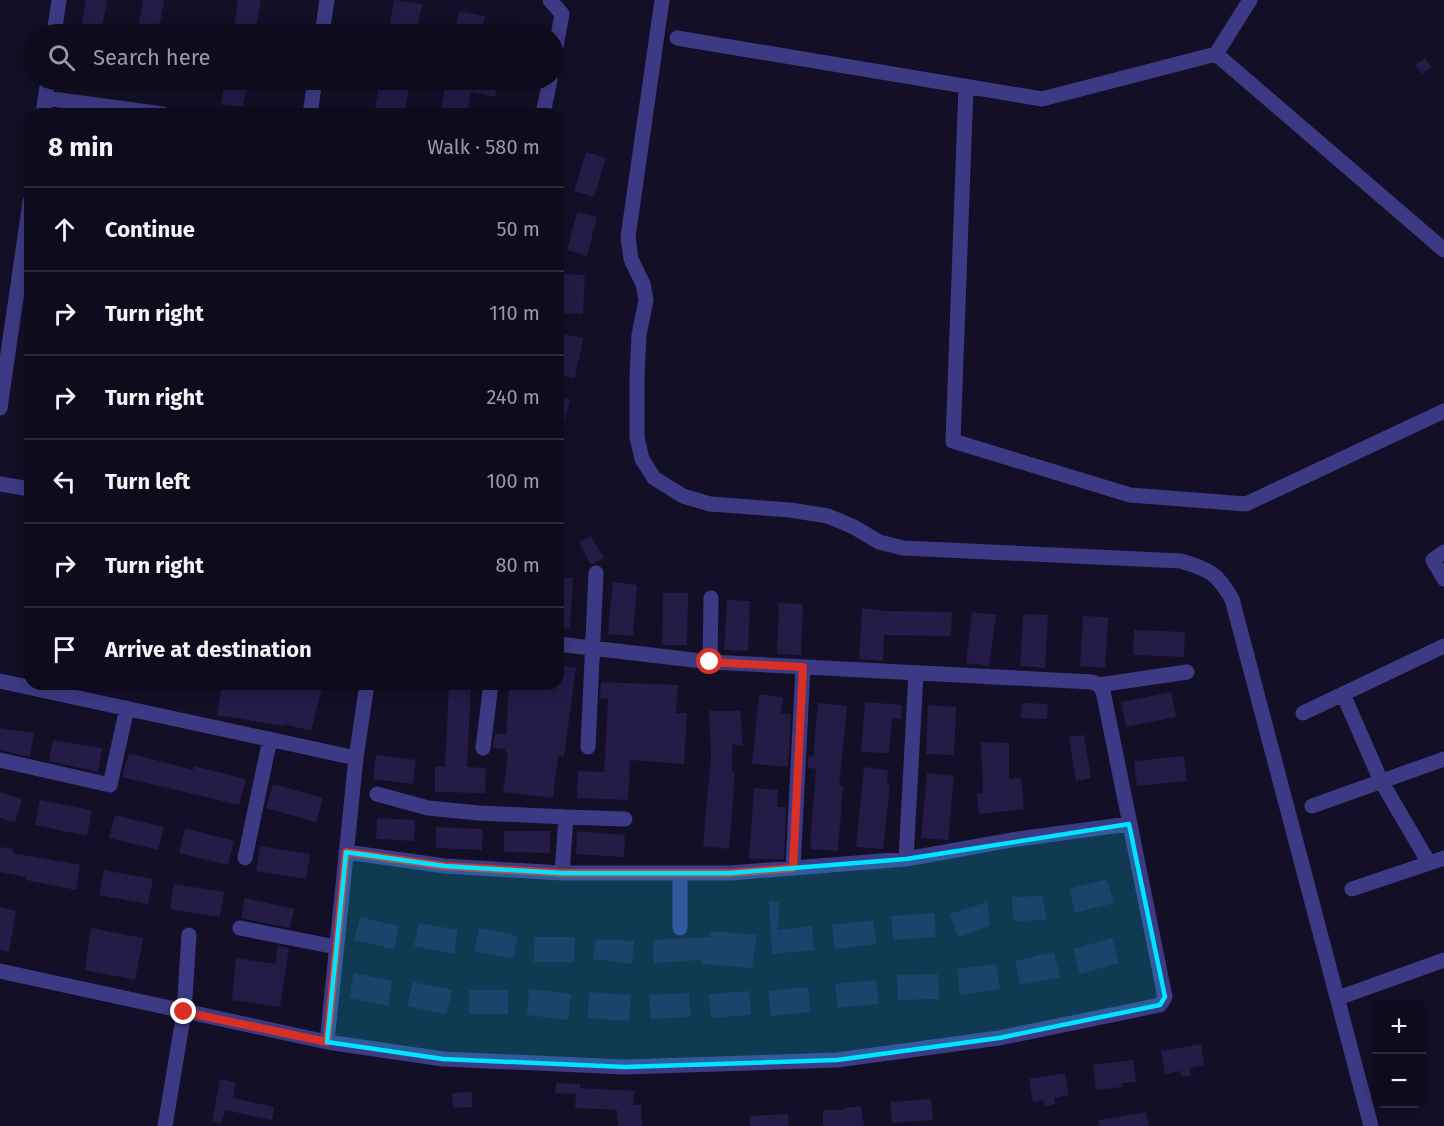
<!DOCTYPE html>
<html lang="en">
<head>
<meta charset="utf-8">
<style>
	:root { --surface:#0e0b1c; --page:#171425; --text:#f1f3f6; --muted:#9b9ba3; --line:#2e2b3b }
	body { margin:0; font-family:"Fira Sans",sans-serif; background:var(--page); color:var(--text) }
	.controls { position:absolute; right:18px; bottom:18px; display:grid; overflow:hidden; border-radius:12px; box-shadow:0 3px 15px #0003 }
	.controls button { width:54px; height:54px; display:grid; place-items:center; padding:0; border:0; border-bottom:2px solid var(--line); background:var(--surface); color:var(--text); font:30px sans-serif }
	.stop { position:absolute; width:18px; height:18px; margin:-14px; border:4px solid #d93025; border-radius:50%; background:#fff }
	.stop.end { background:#d93025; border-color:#fff; box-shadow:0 2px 6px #0008 }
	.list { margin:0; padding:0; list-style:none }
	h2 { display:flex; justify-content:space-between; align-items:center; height:78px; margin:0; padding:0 24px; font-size:26px }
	h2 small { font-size:20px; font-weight:400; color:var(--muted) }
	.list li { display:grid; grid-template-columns:39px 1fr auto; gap:18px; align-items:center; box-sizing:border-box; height:84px; padding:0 24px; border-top:2px solid var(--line) }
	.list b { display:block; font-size:22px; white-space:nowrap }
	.list em { font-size:20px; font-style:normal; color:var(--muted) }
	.icon { flex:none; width:33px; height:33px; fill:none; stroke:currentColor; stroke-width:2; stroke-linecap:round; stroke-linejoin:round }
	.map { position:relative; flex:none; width:1444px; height:1126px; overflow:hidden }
	.search { position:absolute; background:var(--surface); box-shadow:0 3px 15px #0003; left:24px; top:24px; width:540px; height:66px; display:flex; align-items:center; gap:15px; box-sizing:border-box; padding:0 21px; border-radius:33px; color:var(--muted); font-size:22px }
	.panel { position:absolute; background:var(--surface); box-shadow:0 3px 15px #0003; left:24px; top:108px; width:540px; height:582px; border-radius:18px }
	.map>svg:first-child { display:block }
	.building { fill:#241b47 }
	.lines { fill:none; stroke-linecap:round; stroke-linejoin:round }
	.minor { stroke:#3d3a85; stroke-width:15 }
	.route { stroke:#d93025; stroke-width:8 }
	.marked { fill:#00e5ff; fill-opacity:0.2; stroke:#00e5ff; stroke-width:4.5; stroke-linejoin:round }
</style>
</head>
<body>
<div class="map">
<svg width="1444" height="1126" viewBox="0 0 1444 1126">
	<rect width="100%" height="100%" fill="#130f26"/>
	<!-- building -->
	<path class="building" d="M86,0H107L101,34H80Z
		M143,0H164L158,34H137Z
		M238,0H261L255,34H233Z
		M394,0L422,4L416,34H388Z
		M459,11L485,16L481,34H455Z
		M1425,58L1431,67L1422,74L1415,65Z
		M225,80H248L243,107L221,104Z
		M380,80H410L404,114H374Z
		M447,80H476L497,83L495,97L471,92L467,114H440Z
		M586,152L606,158L594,197L574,191Z
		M577,212L597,217L587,256L567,250Z
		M563,274L585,275L583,314L561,313Z
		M558,333L583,338L575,378L558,375Z
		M558,397L570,399L562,433L558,432Z
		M591,536L604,558L591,565L579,542Z
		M558,577L573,578L570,629L558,628Z
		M613,582L637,585L633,636L608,634Z
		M663,593H688L687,645H662Z
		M727,600L750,601L748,651L724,650Z
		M779,603L803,604L801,655L777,654Z
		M862,608L886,611L952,612L951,636L884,635L883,661L859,659Z
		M972,612L996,615L989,666L966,663Z
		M1023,614L1048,615L1045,668L1020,666Z
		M1083,616L1108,617L1105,668L1080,666Z
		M1134,630L1185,632L1184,657L1133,655Z
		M558,665L576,668L564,757L558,756L553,798L503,792L508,752H505V749L493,748L495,734H506L509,684H558Z
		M601,682L678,685L676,713H687L684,764L630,760L628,800L577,798L578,771L604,772L608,699L600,698Z
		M222,684H323L311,731L284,724V726L217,715Z
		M449,684H471L467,767L486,768L485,793L435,792V767H445Z
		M1171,692L1176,717L1126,727L1121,702Z
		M759,694L783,697L781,713L791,714L788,767L752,764Z
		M865,702L902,705L901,719L892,718L889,753L861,752Z
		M818,703L847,706L839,786H843L838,851L810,849L816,769L808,768V756L813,757Z
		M1022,703L1048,704L1047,719L1021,718Z
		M928,705L956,707L954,755L926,754Z
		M709,711H740L743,746L732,744V772L735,773L729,849L703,846L711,756Z
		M0,728L34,733L30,757L0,750Z
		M1084,735L1091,778L1076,781L1069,737Z
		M53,740L102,748L98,772L49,761Z
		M981,742L1009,743V779L1021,778L1024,809L979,814L977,794L983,793Z
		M129,753L193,770L194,766L246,779L239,805L122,777Z
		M376,755L416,760L413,784L373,779Z
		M1184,756L1187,781L1137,786L1134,761Z
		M864,767L888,770L887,785H890L883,849L856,847Z
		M927,773L954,776L948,840L921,838Z
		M273,784L323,798L316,822L266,808Z
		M754,788L778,790L777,807H786L784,859H749Z
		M0,792L22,799L15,822L0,818Z
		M40,800L92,810L87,836L35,825Z
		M115,815L164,827L158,850L109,838Z
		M377,818L415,820L414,841L376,839Z
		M436,827L483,829L482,850L436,848Z
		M185,828L234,841L228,865L179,853Z
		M504,831H550V853L504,852Z
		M577,831L625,835L624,857L576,854Z
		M260,846L310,854L306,879L256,871Z
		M0,847L13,849V853L80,865L76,890L26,880L27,877L0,872Z
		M104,870L153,879L148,904L99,895Z
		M1107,879L1114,903L1075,913L1069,889Z
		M174,884L224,892L220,917L170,909Z
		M1042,896L1047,920L1013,921L1012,897Z
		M245,898L294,909L290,928L241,918Z
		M769,901L779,902L778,930L812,926L814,950L772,954Z
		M987,902L990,926L958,937L950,914Z
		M0,907L16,911L9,952L0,950Z
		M934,913L936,937L893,940L891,916Z
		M360,917L399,926L394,949L354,940Z
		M873,920L877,944L835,949L832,925Z
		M419,923L458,930L454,954L414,946Z
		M91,928L143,938L135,980L85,970Z
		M479,928L518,936L513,959L474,951Z
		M711,931L757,935L752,968L701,964V960L654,963L653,940L710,937Z
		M534,937H575L574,962H534Z
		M1112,938L1119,963L1080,974L1073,949Z
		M596,939L634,941L632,964L593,959Z
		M278,946L289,948L280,1007L232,1000L236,958L275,964Z
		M1054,952L1060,977L1020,985L1015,961Z
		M996,964L1000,989L960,995L957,969Z
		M354,973L392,981L388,1006L349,998Z
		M938,974L939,999L898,1000L897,975Z
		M876,980L879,1004L838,1008L835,984Z
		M413,982L452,990L446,1014L407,1006Z
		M808,987L811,1012L771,1016L768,991Z
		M529,989L571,994L568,1020L527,1015Z
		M469,990H508V1014H469Z
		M749,991L751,1015L711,1018L709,994Z
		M589,992L631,995L629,1021L588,1018Z
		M689,993L691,1017L651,1019L649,995Z
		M1201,1044L1204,1065L1190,1068L1191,1075L1181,1077L1180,1071L1165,1074L1161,1051Z
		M1133,1060L1136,1082L1122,1083V1087L1096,1090L1093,1065Z
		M1065,1073L1069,1095L1054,1098L1055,1104L1045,1106L1044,1100L1033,1102L1029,1079Z
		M220,1079L236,1082L233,1098L274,1107L272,1120L225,1110L222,1123L212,1121Z
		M556,1083L580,1084V1088L635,1091L633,1105H641L642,1126H618L617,1110L575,1108L576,1094L555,1093Z
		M472,1092V1107L453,1108L452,1093Z
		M931,1099L933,1120L892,1123L890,1102Z
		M861,1106L864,1126H823V1110H844V1108Z
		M1146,1112L1149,1126H1099L1098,1120Z
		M788,1114L789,1126H750L749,1116Z"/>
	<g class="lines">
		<!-- minor -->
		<path class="minor" d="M550,0L562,14L554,58
			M662,0L628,237L631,259L643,284L646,300L639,335L637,377V437L642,459L654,478L683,496L710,504L790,510L828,516L854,527L879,542L903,548L1181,561C1210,570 1216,572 1232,599L1371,1126
			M54,34L59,0
			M322,34L327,0
			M677,38L1042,99L1216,54L1444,250
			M1216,54L1250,0
			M966,86L953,441L1130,495L1246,504L1444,411
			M45,98L163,114
			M43,114L48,80
			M310,114L315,80
			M543,114L550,80
			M0,408L30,202
			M0,484L30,489
			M1444,552L1433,560L1444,579
			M710,662L711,598
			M0,681L356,758L327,1042L0,971
			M1099,685L1187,672
			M1343,694L1381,781L1429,863
			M1303,713L1444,646
			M588,747L596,573
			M483,748L491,684
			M356,758L367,684
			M0,760L110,785L127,708
			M377,794L428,808L479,813L566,817
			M1312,806L1444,759
			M346,852L445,866L562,873H730L906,859L1018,839L1129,824
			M245,858L270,739
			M906,859L916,673
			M793,868L803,667
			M562,873L566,817L625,819
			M680,873V928
			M1352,889L1444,858
			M240,928L336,947
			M1338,998L1444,960
			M327,1042L443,1059L625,1067L837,1060L999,1038L1160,1005L1165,997L1103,691L1099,685L1092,682L710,662L558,644
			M165,1126L184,1012L189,935"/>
	</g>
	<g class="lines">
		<!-- route -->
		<path class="route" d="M184,1012L327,1042L346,852L445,866L562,873H730L793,868L803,667L710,662"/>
	</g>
	<!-- marked area -->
	<path class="marked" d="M1129,824L1165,997L1160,1005L999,1038L837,1060L625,1067L443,1059L327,1042L346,852L445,866L562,873H730L906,859Z"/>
</svg>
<div class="controls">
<button>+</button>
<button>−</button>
</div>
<div class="stop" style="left:710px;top:662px"></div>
<div class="stop end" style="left:184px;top:1012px"></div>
<div class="search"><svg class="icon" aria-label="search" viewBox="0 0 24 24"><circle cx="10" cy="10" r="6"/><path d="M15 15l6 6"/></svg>Search here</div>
<section class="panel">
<h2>8 min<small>Walk · 580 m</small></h2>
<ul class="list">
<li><svg class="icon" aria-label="ahead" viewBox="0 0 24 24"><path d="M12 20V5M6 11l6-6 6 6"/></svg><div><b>Continue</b></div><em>50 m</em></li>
<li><svg class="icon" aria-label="right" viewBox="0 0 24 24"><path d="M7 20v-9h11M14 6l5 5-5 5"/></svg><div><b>Turn right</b></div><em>110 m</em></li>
<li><svg class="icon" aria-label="right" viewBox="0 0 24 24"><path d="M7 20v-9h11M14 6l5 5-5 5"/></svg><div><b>Turn right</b></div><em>240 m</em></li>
<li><svg class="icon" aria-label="left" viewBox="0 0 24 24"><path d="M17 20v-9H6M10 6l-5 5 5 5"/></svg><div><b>Turn left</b></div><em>100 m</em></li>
<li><svg class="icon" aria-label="right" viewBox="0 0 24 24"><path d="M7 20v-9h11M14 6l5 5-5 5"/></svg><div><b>Turn right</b></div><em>80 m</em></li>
<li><svg class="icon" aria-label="arrive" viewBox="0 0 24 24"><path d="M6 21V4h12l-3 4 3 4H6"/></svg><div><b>Arrive at destination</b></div></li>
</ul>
</section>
</div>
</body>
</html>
